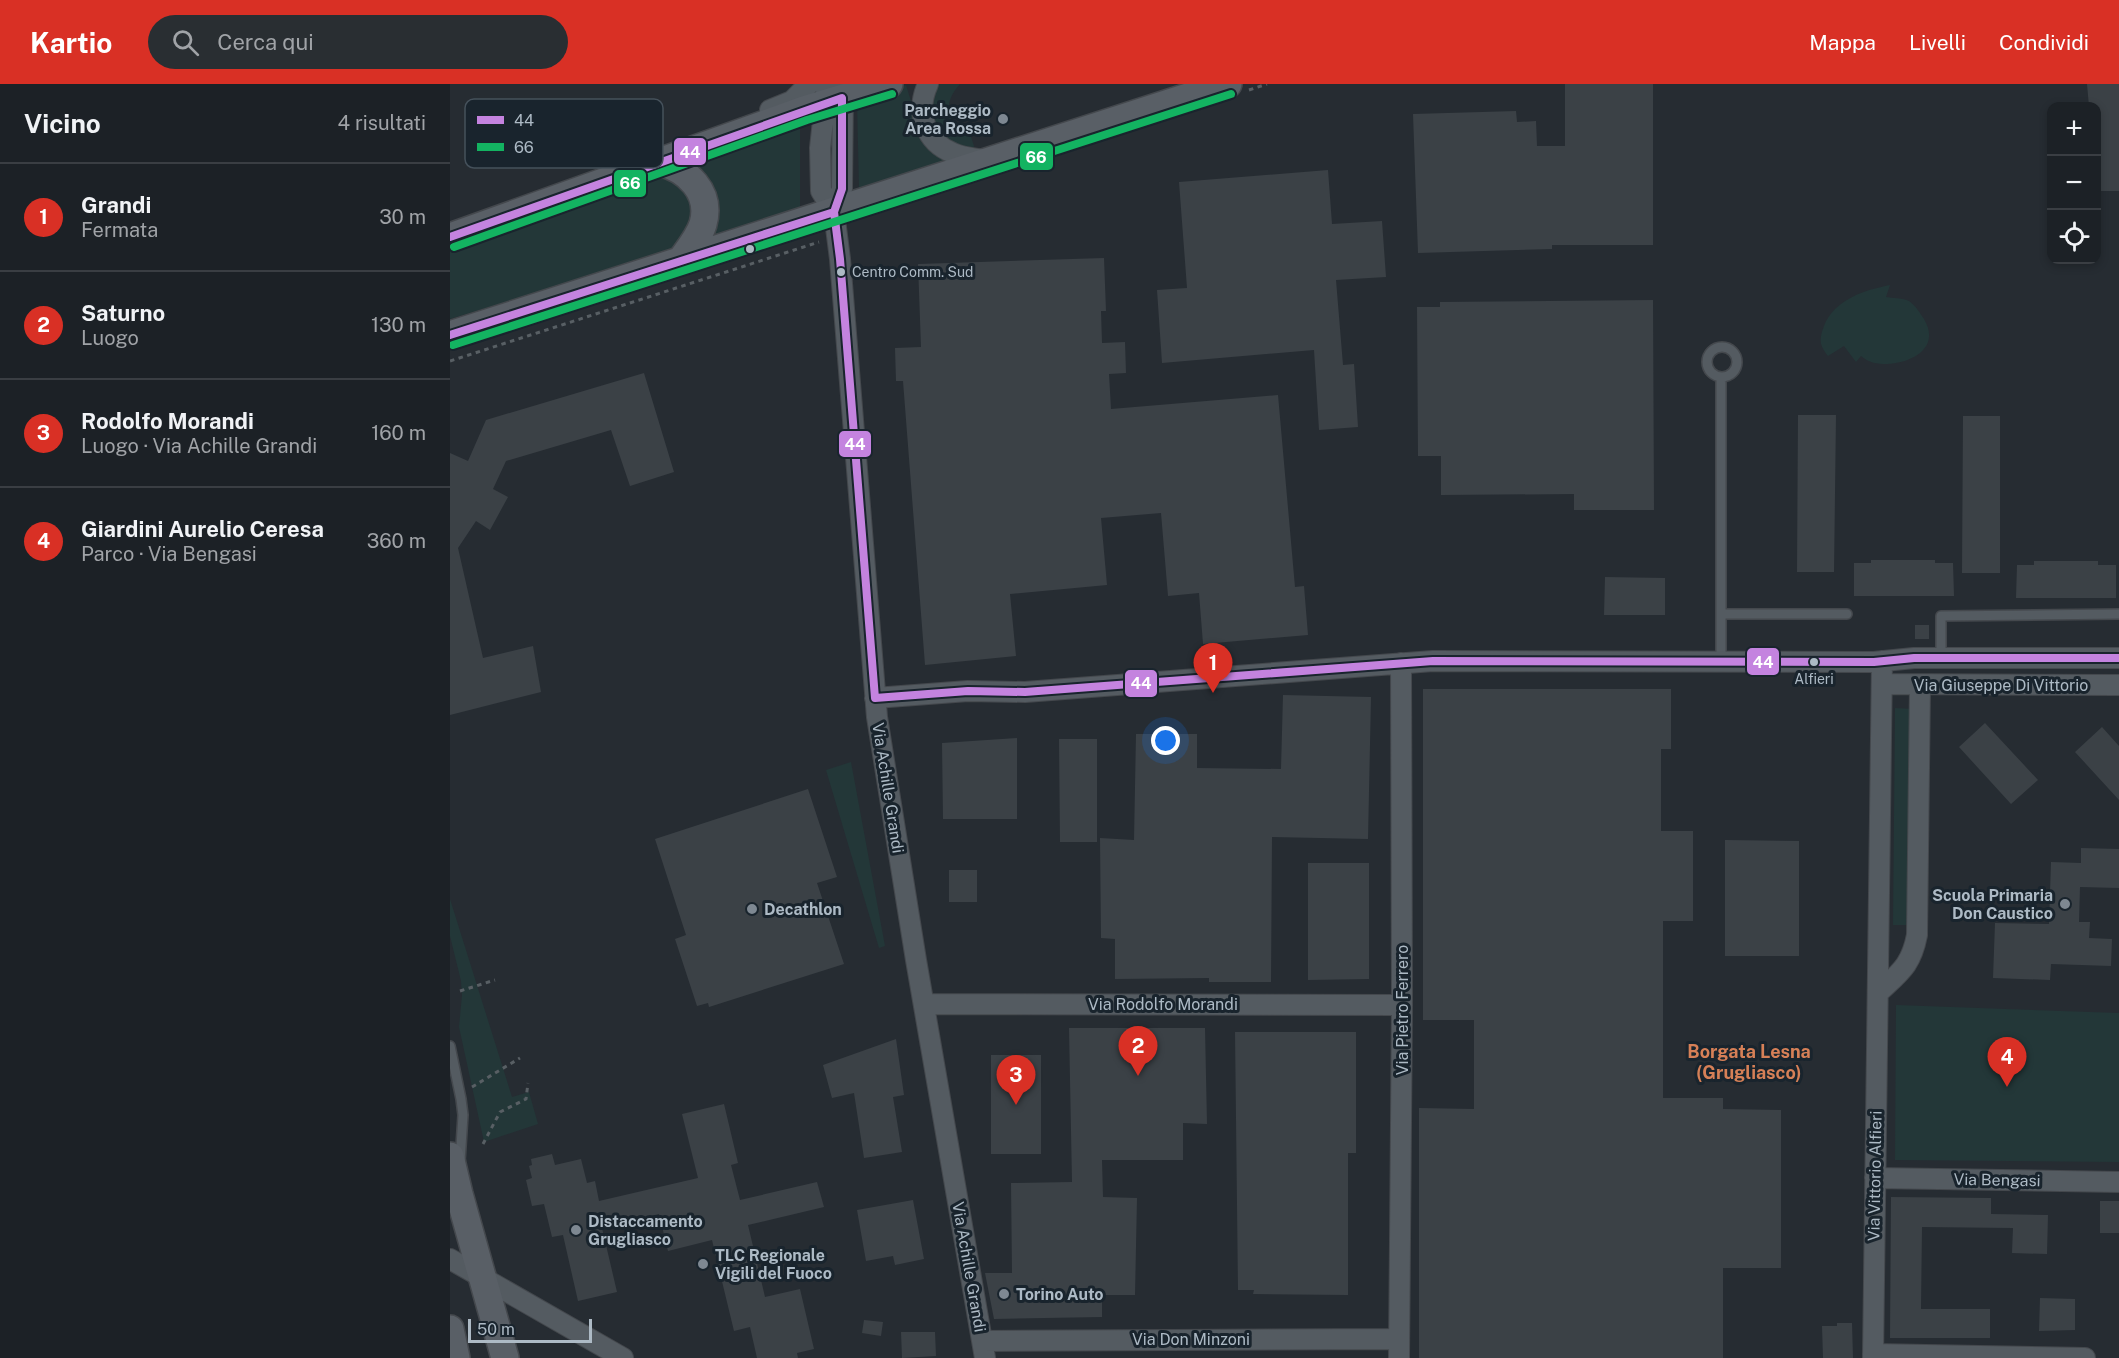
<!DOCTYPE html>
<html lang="it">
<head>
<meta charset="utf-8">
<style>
	:root { --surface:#1c2126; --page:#292e32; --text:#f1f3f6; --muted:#a0a3a7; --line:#3a3e43; --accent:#d93025 }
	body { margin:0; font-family:"Public Sans",sans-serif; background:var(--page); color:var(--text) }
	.controls { position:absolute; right:18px; top:18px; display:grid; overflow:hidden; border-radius:12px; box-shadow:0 3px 9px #0003 }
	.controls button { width:54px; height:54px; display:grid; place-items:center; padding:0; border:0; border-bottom:2px solid var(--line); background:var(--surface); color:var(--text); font:30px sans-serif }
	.scale { position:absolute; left:18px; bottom:15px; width:124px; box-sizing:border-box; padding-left:6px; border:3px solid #adbac5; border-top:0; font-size:16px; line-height:21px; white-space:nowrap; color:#adbac5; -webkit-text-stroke:4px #19242d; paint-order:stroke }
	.you { position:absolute; left:716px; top:657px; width:21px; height:21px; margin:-15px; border:4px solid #fff; border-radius:50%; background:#1a73e8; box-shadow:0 0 0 9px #1a73e833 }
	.badge { display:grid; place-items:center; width:39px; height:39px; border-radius:50%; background:var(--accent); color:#fff; font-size:20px; font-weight:700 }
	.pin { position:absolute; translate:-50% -50px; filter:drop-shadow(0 2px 3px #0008) }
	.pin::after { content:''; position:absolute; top:32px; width:21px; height:18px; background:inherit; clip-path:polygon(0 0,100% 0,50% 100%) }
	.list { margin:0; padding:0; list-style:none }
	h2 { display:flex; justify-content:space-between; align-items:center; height:78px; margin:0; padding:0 24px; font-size:26px }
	h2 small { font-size:20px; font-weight:400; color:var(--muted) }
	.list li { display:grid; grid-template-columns:39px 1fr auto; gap:18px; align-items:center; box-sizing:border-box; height:108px; padding:0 24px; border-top:2px solid var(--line) }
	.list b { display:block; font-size:22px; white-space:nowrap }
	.list p { margin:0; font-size:20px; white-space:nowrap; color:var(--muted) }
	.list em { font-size:20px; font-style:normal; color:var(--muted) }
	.icon { flex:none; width:33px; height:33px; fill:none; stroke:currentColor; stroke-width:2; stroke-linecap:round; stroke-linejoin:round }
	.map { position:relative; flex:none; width:1669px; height:1274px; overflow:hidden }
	header { display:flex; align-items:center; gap:36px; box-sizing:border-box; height:84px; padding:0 30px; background:var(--accent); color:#fff }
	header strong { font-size:28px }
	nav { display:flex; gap:33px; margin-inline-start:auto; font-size:21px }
	.search { width:420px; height:54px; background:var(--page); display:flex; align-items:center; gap:15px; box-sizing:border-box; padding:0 21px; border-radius:33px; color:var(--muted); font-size:22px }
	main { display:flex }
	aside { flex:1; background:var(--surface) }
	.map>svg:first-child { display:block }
	.green { fill:#233738 }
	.building { fill:#3b4146 }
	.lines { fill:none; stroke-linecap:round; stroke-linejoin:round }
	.lane-casing { stroke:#44484d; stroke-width:12 }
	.street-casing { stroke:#44484d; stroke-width:22 }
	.secondary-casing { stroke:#44484d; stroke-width:30 }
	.path { stroke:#585f64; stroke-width:3; stroke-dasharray:4.5 4.5; stroke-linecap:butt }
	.lane { stroke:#545b61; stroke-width:9 }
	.street { stroke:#545b61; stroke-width:20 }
	.secondary { stroke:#595f66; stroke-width:27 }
	.bus-1-casing { stroke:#19242d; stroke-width:12 }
	.bus-2-casing { stroke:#19242d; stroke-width:12 }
	.bus-1 { stroke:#c483df; stroke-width:8 }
	.bus-2 { stroke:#13b361; stroke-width:8 }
	.poi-dot { fill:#7e8892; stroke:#19242d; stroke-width:2 }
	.bus-dot { fill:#adbac5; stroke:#19242d; stroke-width:2 }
	.labels { text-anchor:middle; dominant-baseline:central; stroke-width:6; stroke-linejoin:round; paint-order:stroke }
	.bus-label { font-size:14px; fill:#adbac5; stroke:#19242d; text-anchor:start }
	.poi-label { font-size:16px; font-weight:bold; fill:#adbac5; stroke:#19242d; text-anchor:start }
	.street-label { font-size:16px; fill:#adbac5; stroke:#19242d }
	.neighbourhood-label { font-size:18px; font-weight:bold; fill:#d68057; stroke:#19242d }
	.key { fill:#19242d; stroke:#45515b; stroke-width:1.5 }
	.key-label { font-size:16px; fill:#adbac5 }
	.line-badge { stroke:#19242d; stroke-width:2 }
	.badge-label { font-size:16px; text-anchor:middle; font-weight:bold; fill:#fff }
</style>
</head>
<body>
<header>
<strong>Kartio</strong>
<div class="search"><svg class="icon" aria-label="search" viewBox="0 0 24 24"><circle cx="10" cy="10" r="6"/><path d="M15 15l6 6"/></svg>Cerca qui</div>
<nav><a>Mappa</a><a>Livelli</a><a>Condividi</a></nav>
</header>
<main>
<aside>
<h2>Vicino<small>4 risultati</small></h2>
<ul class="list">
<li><span class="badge">1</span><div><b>Grandi</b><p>Fermata</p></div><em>30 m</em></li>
<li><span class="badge">2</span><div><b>Saturno</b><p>Luogo</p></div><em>130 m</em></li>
<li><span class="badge">3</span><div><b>Rodolfo Morandi</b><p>Luogo · Via Achille Grandi</p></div><em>160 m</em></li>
<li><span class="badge">4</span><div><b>Giardini Aurelio Ceresa</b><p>Parco · Via Bengasi</p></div><em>360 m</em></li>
</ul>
</aside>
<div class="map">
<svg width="1669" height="1274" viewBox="0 0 1669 1274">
	<rect width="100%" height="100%" fill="#262c32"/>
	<!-- green -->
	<path class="green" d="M487,0H510C492,20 495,40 520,50L524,62L523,67L492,54L479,28Z
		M456,1L473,56L500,75L409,105L407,16Z
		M350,33V123L256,155L240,81Z
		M200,88L233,98L247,133L223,167L0,235V160Z
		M1440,201L1436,213C1442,214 1453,214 1459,217C1465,221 1470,229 1474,235C1491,264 1462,279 1437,280C1427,280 1419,279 1411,272L1406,278L1394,262L1378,272C1369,261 1369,255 1374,242C1384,216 1414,206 1440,201Z
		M1445,624L1464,625L1461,841H1443Z
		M401,678L435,862L429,864L376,686Z
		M0,815L62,1013L79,1008L88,1040L34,1058L9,943L12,911L11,897L0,852Z
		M1446,921L1669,929V1078L1445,1076Z"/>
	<!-- building -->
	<path class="building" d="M1115,0H1203V161H1102V165L968,169L963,30L1066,27L1067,38L1086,37L1087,62H1115Z
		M1637,0H1669V107H1647V22H1639Z
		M878,86L882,140L932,137L936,193L886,196L893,281L904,280L908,343L869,346L864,266L712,279L707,206L737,204L729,98Z
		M654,174L656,227H651L652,259L675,258L676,289L659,290L661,325L828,311L845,503L854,502L858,551L753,560L749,509L718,512L711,429L651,434L657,501L560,510L566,572L475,581L453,297H446L445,264L471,263L468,180Z
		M1203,216L1204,426H1124V410L991,411V372H968L967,223H990V218Z
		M194,289L224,388L180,402L161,346L56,377L43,405L58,413L40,446L26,437L8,464L33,574L83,562L91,608L0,631V369L18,377L36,336Z
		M1348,331H1386L1384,488H1347Z
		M1513,332H1550V489H1512Z
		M1421,476H1485V479H1503L1504,512H1404V479H1421Z
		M1584,477H1648V481H1666V514H1566L1567,481H1584Z
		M1155,493L1215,494V531H1154Z
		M1465,541H1479V555H1465Z
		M973,605H1221V665H1211V747H1243V837H1213V1014H1273V1025L1331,1026V1184H1273V1274H969V1024L1024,1025V936H973Z
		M833,611L921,613L918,755L822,753L821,898H759V894L665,895V855L651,854L650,754L684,756L686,650H747V684L831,685Z
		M1535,639L1588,696L1561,720L1509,663Z
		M1652,643L1669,662V716L1625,668Z
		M567,654V735H493L492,659Z
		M609,655H647V758H610Z
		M358,705L387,793L367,799L394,880L259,923L258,919L247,922L225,855L236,851L205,755Z
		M1275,756L1349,757V872H1275Z
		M1631,764L1669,765V804L1630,803L1629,838H1640L1639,854L1662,855L1661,882L1601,880L1600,896L1543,894L1545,839L1599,840L1601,778L1631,779Z
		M858,779H919V895L858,896Z
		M499,786H527V818H499Z
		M619,944H755L757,1040L733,1039V1076H652L653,1113L687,1114L685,1211H652V1233L544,1235L535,1189H562L561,1099L622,1098Z
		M785,948H906V1069H898V1211L803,1210L804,1206H788Z
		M446,955L454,1011L443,1013L452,1068L414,1074L404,1009L382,1014L373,981Z
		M541,971H591V1070H541Z
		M274,1020L288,1079L281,1081L290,1116L367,1098L374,1123L298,1141L315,1213L350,1205L364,1265L347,1269L348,1274H307L300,1243L284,1247L262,1156L218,1167L209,1130L152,1144L167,1208L128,1217L113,1151L102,1153L94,1120L82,1122L76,1096L82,1094L79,1082L82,1081L81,1075L102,1070L105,1081L131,1075L137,1099L145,1097L149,1117L248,1094L232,1030Z
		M1441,1113L1541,1114V1130L1598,1131L1597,1170L1562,1169L1563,1144L1472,1143L1471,1225H1540V1254H1440Z
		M463,1116L474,1175L445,1181L443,1172L416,1177L407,1126Z
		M1650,1117H1669V1149H1650Z
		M1590,1214L1625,1215V1246L1589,1247Z
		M414,1236L433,1238L431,1252L412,1249Z
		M1387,1239H1402L1403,1274H1373L1372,1242H1387Z
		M451,1248H485L486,1272L452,1274Z"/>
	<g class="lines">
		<!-- lane casing -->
		<g class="lane-casing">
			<path id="lane" d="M1257 278a15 15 0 1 1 30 0a15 15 0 1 1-30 0Z
				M1271,530H1397
				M1491,574V532L1669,530
				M1271,577V293
				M0,962L11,1015L13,1031L10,1078"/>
		</g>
		<!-- street casing -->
		<g class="street-casing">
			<path id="street" d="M377,0L370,64L371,107L384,128L390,175L427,633L466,876L535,1274
				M478,0C465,28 475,58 503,69C513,74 525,74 535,76
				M320,26L342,17L359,0
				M384,128L392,105L393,3
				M1432,600L1669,601
				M425,614L518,607L575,608L983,577L1424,578L1464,574H1669
				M1428,909C1450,888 1461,882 1467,851L1470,601
				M474,920L952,921
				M1425,1094L1669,1098
				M0,1175L173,1274
				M532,1257L949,1255
				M1423,1270L1635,1274
				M949,1274L952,921L951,579
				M1423,1274L1432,577"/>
		</g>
		<!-- secondary casing -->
		<g class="secondary-casing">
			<path id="secondary" d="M209,78C237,85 262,108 253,140C249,153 239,165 231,176
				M0,153L354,26L439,0
				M0,251L778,0
				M0,1072L9,1110L55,1274
				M0,1245L6,1274"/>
		</g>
		<!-- path -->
		<path class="path" d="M799,6L817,0
			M0,277L369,158
			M10,907L45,896
			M22,1003L70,974
			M33,1060L50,1028L76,1015L78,999"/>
		<!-- lane -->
		<use href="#lane" class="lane"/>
		<!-- street -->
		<use href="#street" class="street"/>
		<!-- secondary -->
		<use href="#secondary" class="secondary"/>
		<!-- bus-1 casing -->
		<g class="bus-1-casing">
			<path id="bus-1" d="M0,153L392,14V105L384,128L390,175L425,614
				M0,251L384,128
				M425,614L518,607L575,608L983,577L1424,578L1464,574H1669"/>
		</g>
		<!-- bus-2 casing -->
		<g class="bus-2-casing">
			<path id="bus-2" d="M4,163L357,36L442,10
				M3,261L781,10"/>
		</g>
		<!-- bus-1 -->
		<use href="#bus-1" class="bus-1"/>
		<!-- bus-2 -->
		<use href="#bus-2" class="bus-2"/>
	</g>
	<!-- markers -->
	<g class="poi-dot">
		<circle cx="553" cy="35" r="6"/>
		<circle cx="1615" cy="820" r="6"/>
		<circle cx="302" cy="825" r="6"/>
		<circle cx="126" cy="1146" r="6"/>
		<circle cx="253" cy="1180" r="6"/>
		<circle cx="554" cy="1210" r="6"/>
	</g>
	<g class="bus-dot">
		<circle cx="300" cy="165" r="5"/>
		<circle cx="391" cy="188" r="5"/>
		<circle cx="1364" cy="578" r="5"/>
	</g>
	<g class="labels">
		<!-- bus labels -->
		<g class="bus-label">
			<text x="402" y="188">Centro Comm. Sud</text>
			<text x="1364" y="595" text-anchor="middle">Alfieri</text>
		</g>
		<!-- poi labels -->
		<g class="poi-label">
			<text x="541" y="26" text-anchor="end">Parcheggio<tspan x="541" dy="18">Area Rossa</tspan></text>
			<text x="1603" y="811" text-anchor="end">Scuola Primaria<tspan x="1603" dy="18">Don Caustico</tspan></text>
			<text x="314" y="825">Decathlon</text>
			<text x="138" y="1137">Distaccamento<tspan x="138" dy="18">Grugliasco</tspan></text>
			<text x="265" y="1171">TLC Regionale<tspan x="265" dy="18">Vigili del Fuoco</tspan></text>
			<text x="566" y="1210">Torino Auto</text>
		</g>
		<!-- street labels -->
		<g class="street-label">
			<text x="1551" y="601">Via Giuseppe Di Vittorio</text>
			<text transform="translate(438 704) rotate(81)">Via Achille Grandi</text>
			<text x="713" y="920">Via Rodolfo Morandi</text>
			<text transform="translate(952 926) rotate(-90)">Via Pietro Ferrero</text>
			<text transform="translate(1425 1092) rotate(-89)">Via Vittorio Alfieri</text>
			<text transform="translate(1547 1096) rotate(1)">Via Bengasi</text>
			<text transform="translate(519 1183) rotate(80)">Via Achille Grandi</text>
			<text x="741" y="1255">Via Don Minzoni</text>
		</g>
		<!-- neighbourhood labels -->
		<g class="neighbourhood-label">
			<text x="1299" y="967">Borgata Lesna<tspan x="1299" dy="21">(Grugliasco)</tspan></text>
		</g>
	</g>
	<!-- legend -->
	<rect x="15" y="15" width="198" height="69" rx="9" class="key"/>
	<rect x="27" y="32" width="27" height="8" fill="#c483df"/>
	<rect x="27" y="59" width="27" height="8" fill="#13b361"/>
	<g class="key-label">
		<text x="64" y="42">44</text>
		<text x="64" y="69">66</text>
	</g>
	<g class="line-badge">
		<rect x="223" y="53" width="34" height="29" rx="6" fill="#c483df"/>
		<rect x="569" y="58" width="35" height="29" rx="6" fill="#13b361"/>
		<rect x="163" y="85" width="34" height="29" rx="6" fill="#13b361"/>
		<rect x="388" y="346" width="34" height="28" rx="6" fill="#c483df"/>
		<rect x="1296" y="563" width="34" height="29" rx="6" fill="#c483df"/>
		<rect x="674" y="585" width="34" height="29" rx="6" fill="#c483df"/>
	</g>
	<g class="badge-label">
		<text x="240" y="74">44</text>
		<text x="586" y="79">66</text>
		<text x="180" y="105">66</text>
		<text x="405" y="366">44</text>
		<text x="1313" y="584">44</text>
		<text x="691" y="605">44</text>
	</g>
</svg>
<div class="controls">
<button>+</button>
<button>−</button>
<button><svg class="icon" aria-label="locate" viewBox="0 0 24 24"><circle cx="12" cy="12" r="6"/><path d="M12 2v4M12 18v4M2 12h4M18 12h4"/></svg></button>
</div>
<div class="scale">50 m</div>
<div class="you"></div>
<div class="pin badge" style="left:763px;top:609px">1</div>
<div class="pin badge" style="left:688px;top:992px">2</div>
<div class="pin badge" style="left:566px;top:1021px">3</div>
<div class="pin badge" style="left:1557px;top:1003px">4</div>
</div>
</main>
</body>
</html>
